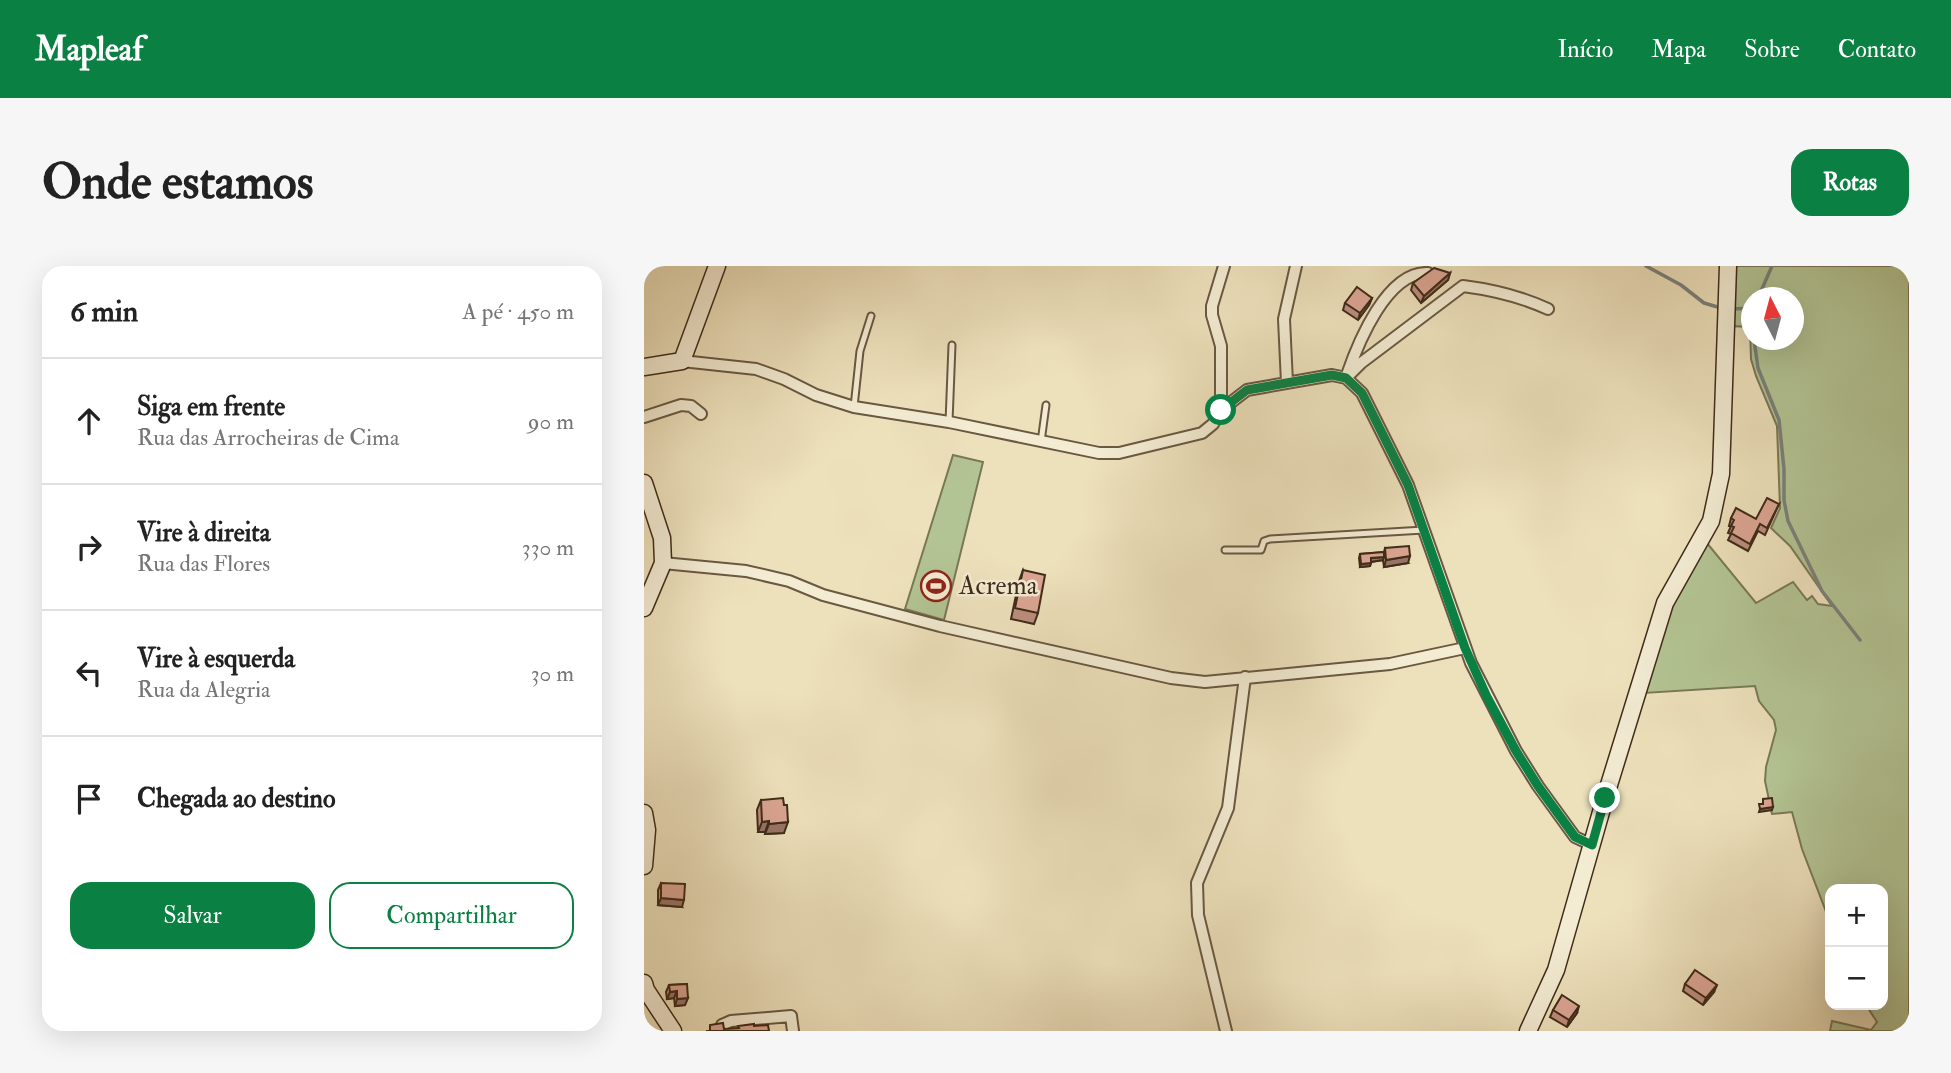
<!DOCTYPE html>
<html lang="pt">
<head>
<meta charset="utf-8">
<style>
	:root { --surface:#fff; --page:#f6f6f6; --text:#222; --muted:#767676; --line:#e0e0e0; --accent:#0b8043 }
	body { margin:0; font-family:"IM FELL Double Pica",serif; background:var(--page); color:var(--text) }
	.controls { position:absolute; right:21px; bottom:21px; display:grid; overflow:hidden; border-radius:14px; box-shadow:0 7px 28px #0002 }
	.controls button { width:63px; height:63px; display:grid; place-items:center; padding:0; border:0; border-bottom:2px solid var(--line); background:var(--surface); color:var(--text); font:35px sans-serif }
	.compass { position:absolute; left:1097px; top:21px; width:63px; height:63px; border-radius:50%; background:var(--surface); box-shadow:0 7px 28px #0002; rotate:354deg }
	.stop { position:absolute; width:21px; height:21px; margin:-16px; border:5px solid #0b8043; border-radius:50%; background:#fff }
	.stop.end { background:#0b8043; border-color:#fff; box-shadow:0 2px 7px #0008 }
	.list { margin:0; padding:0; list-style:none }
	h2 { display:flex; justify-content:space-between; align-items:center; height:91px; margin:0; padding:0 28px; font-size:30px }
	h2 small { font-size:23px; font-weight:400; color:var(--muted) }
	.list li { display:grid; grid-template-columns:46px 1fr auto; gap:21px; align-items:center; box-sizing:border-box; height:126px; padding:0 28px; border-top:2px solid var(--line) }
	.list b { display:block; font-size:26px; white-space:nowrap }
	.list p { margin:0; font-size:23px; white-space:nowrap; color:var(--muted) }
	.list em { font-size:23px; font-style:normal; color:var(--muted) }
	.actions { display:flex; gap:14px; padding:21px 28px }
	.actions a { flex:1; padding:16px 0; border:2px solid var(--accent); border-radius:21px; text-align:center; font-size:24px; color:var(--accent) }
	.actions .main { background:var(--accent); color:#fff }
	.icon { flex:none; width:38px; height:38px; fill:none; stroke:currentColor; stroke-width:2; stroke-linecap:round; stroke-linejoin:round }
	.map { position:relative; flex:none; width:1265px; height:765px; overflow:hidden; border-radius:21px }
	header { display:flex; align-items:center; gap:42px; box-sizing:border-box; height:98px; padding:0 35px; background:var(--accent); color:#fff }
	header strong { font-size:33px }
	nav { display:flex; gap:38px; margin-inline-start:auto; font-size:24px }
	.intro { display:flex; align-items:center; justify-content:space-between; box-sizing:border-box; height:168px; padding:0 42px }
	h1 { margin:0; font-size:49px }
	.button { padding:18px 32px; border-radius:21px; background:var(--accent); color:#fff; font-size:24px; font-weight:700 }
	main { display:flex; gap:42px; padding:0 42px }
	aside { flex:1; background:var(--surface); border-radius:21px; box-shadow:0 7px 28px #0002 }
	.map>svg:first-child { display:block }
	.green { fill:#b3c494; stroke:#797856; stroke-width:2; fill-rule:evenodd }
	.lines { fill:none; stroke-linecap:round; stroke-linejoin:round }
	.stream { stroke:#79817b; stroke-width:3.5 }
	.lane-casing { stroke:#6a5842; stroke-width:9 }
	.street-casing { stroke:#6a5842; stroke-width:14 }
	.secondary-casing { stroke:#3f2b19; stroke-width:19 }
	.lane { stroke:#f3ecd3; stroke-width:5 }
	.street { stroke:#f3ecd3; stroke-width:10 }
	.secondary { stroke:#f3ecd3; stroke-width:16 }
	.wall { fill:#bc8e7e; stroke:#3f2b19; stroke-width:2 }
	.shaded-wall { fill:#997467; stroke:#3f2b19; stroke-width:2 }
	.building { fill:#dba593; stroke:#3f2b19; stroke-width:2 }
	.route { stroke:#0b8043; stroke-width:9 }
	.labels { text-anchor:middle; dominant-baseline:central; stroke-width:5; stroke-linejoin:round; paint-order:stroke }
	.poi-label { font-size:26px; fill:#3f2b19; stroke:#f3ecd3; text-anchor:start }
</style>
</head>
<body>
<header>
<strong>Mapleaf</strong>
<nav><a>Início</a><a>Mapa</a><a>Sobre</a><a>Contato</a></nav>
</header>
<div class="intro"><h1>Onde estamos</h1><a class="button">Rotas</a></div>
<main>
<aside>
<h2>6 min<small>A pé · 450 m</small></h2>
<ul class="list">
<li><svg class="icon" aria-label="ahead" viewBox="0 0 24 24"><path d="M12 20V5M6 11l6-6 6 6"/></svg><div><b>Siga em frente</b><p>Rua das Arrocheiras de Cima</p></div><em>90 m</em></li>
<li><svg class="icon" aria-label="right" viewBox="0 0 24 24"><path d="M7 20v-9h11M14 6l5 5-5 5"/></svg><div><b>Vire à direita</b><p>Rua das Flores</p></div><em>330 m</em></li>
<li><svg class="icon" aria-label="left" viewBox="0 0 24 24"><path d="M17 20v-9H6M10 6l-5 5 5 5"/></svg><div><b>Vire à esquerda</b><p>Rua da Alegria</p></div><em>30 m</em></li>
<li><svg class="icon" aria-label="arrive" viewBox="0 0 24 24"><path d="M6 21V4h12l-3 4 3 4H6"/></svg><div><b>Chegada ao destino</b></div></li>
</ul>
<div class="actions"><a class="main">Salvar</a><a>Compartilhar</a></div>
</aside>
<div class="map">
<svg width="1265" height="765" viewBox="0 0 1265 765">
	<rect width="100%" height="100%" fill="#ede1bc"/>
	<filter id="stains"><feTurbulence type="fractalNoise" baseFrequency=".00286" numOctaves="4"/><feColorMatrix values="0 0 0 0 .2 0 0 0 0 .09 0 0 0 0 .02 0 0 0 .5 -.17"/></filter>
	<radialGradient id="worn" r=".72"><stop offset=".6" stop-color="#630" stop-opacity="0"/><stop offset="1" stop-color="#630" stop-opacity=".3"/></radialGradient>
	<!-- green -->
	<path class="green" d="M1091,0H1265V765H1186L1188,755L1227,764L1233,756L1222,739H1239V623H1186V656L1158,583L1148,546L1128,548L1121,515L1122,501L1132,464L1130,454L1115,435L1111,420L1000,427L1018,362L1031,333L1063,277L1112,337L1149,316L1163,334L1168,330L1174,338L1188,340L1146,280L1127,262L1136,242L1133,160L1112,110L1107,93L1106,61L1087,60ZM1108,32H1150V74H1108Z
		M309,189L339,196L300,354L261,343Z"/>
	<g class="lines">
		<!-- stream -->
		<path class="stream" d="M1002,0L1037,19L1060,37L1077,42
			M1114,32L1128,0
			M1089,43L1108,42
			M1110,74L1114,102L1135,154L1140,203V234L1144,255L1178,325L1216,374"/>
		<!-- lane casing -->
		<g class="lane-casing">
			<path id="lane" d="M210,141L216,85L227,50
				M305,156L308,79
				M397,176L402,139
				M581,284H617L620,275L626,273L780,264"/>
		</g>
		<!-- street casing -->
		<g class="street-casing">
			<path id="street" d="M38,95L112,103L140,113L172,129L210,141L305,156L455,187H475L558,167L569,158L577,144L603,124L688,109L702,112
				M703,109C714,77 743,5 784,7
				M702,112L718,127L764,219L827,397L872,485L894,520L931,571L948,579
				M702,112L717,97L819,20C850,24 876,30 904,43
				M643,117L640,53L652,0
				M577,144V80L568,49V40L580,0
				M0,151L37,139L47,140L57,148
				M19,297L102,305L145,315L179,329L296,360L527,412L561,416L746,398L821,382
				M78,759L87,755L147,750L149,765
				M582,765L554,649L553,617L584,542L601,411"/>
		</g>
		<!-- secondary casing -->
		<g class="secondary-casing">
			<path id="secondary" d="M0,101L38,95L73,0
				M0,217L18,272L19,297L0,342
				M0,547L3,564L0,600
				M0,717L2,724L29,765
				M884,765L912,704L961,532L1021,337L1067,255L1077,208L1084,0"/>
		</g>
		<!-- lane -->
		<use href="#lane" class="lane"/>
		<!-- street -->
		<use href="#street" class="street"/>
		<!-- secondary -->
		<use href="#secondary" class="secondary"/>
	</g>
	<!-- wall -->
	<path class="wall" d="M806,7L804,14L777,37L767,24L769,17Z
		M728,32L725,39L714,54L699,44L701,37Z
		M1135,238L1121,269L1114,265L1104,285L1084,274L1087,268L1084,267L1087,260H1085L1087,252L1112,253Z
		M741,282L764,297L740,301L739,294L727,296L726,300L716,301L715,292L716,288L740,286Z
		M379,304L394,347L390,358L367,353L375,315Z
		M117,534L140,539V567L121,568V566H114L113,544Z
		M17,617L38,641L14,639V624Z
		M43,718L41,739L31,740L30,732L23,733L22,726L25,719Z
		M1041,718L1070,726L1059,739L1039,725Z
		M909,744L933,747L923,761L906,751Z"/>
	<!-- shaded-wall -->
	<path class="shaded-wall" d="M806,7L804,14L777,37L780,30Z
		M728,32L725,39L714,54L716,47Z
		M766,290L764,297L740,301L742,294Z
		M740,291L739,294L726,296L727,292Z
		M727,297L726,300L716,301L717,298Z
		M1129,541L1128,544L1115,546L1116,543Z
		M125,555L121,566H114L118,556Z
		M144,556L140,567L121,568L125,558Z
		M17,632L40,634L38,641L14,639Z
		M1073,719L1070,726L1059,739L1062,732Z
		M33,725L30,732L23,733L26,726Z
		M44,732L41,739L31,740L33,733Z
		M935,740L933,747L923,761L925,754Z"/>
	<!-- building -->
	<path class="building" d="M790,2L806,7L780,30L769,17Z
		M713,21L728,32L716,47L701,37Z
		M1123,232L1135,238L1123,262L1116,258L1106,278L1087,267L1090,261L1087,260L1090,254L1087,252L1092,242L1112,253Z
		M765,280L766,290L742,294L741,282Z
		M740,286V291L727,292V297L717,298L716,288Z
		M379,304L401,309L394,347L371,342Z
		M139,532L140,539H143L144,556L125,558V555L118,556L117,534Z
		M1128,532L1129,541L1116,543L1115,538H1119V533Z
		M17,617L41,618L40,634L17,632Z
		M1051,704L1073,719L1062,732L1041,718Z
		M43,718L44,732L33,733V725L26,726L25,719Z
		M918,729L935,740L925,754L909,744Z
		M79,757L80,763L95,762L94,760L110,758V760L124,759L125,765H62H66V759Z"/>
	<g class="lines">
		<!-- route -->
		<path class="route" d="M577,144L603,124L688,109L702,112L718,127L764,219L821,382L843,431L872,485L894,520L931,571L948,579L961,532"/>
	</g>
	<!-- icons -->
	<defs>
		<g id="stadium-ring" transform="scale(1.575)"><circle r="9.5" fill="#f3ecd3" stroke="#8f2418" stroke-width="1.5"/><path d="M0-5a6.5 5 0 1 0 0 10a6.5 5 0 1 0 0-10ZM-3.5-1.8h7v3.6h-7Z" fill="#8f2418"/></g>
	</defs>
	<g fill-rule="evenodd">
		<use href="#stadium-ring" x="292" y="320"/>
	</g>
	<g class="labels">
		<!-- poi labels -->
		<g class="poi-label">
			<text x="315" y="320">Acrema</text>
		</g>
	</g>
	<rect width="100%" height="100%" filter="url(#stains)"/>
	<rect width="100%" height="100%" fill="url(#worn)"/>
</svg>
<div class="controls">
<button>+</button>
<button>−</button>
</div>
<svg class="compass" viewBox="-18 -18 36 36"><path d="M0-13l5 13h-10z" fill="#e53935"/><path d="M0 13l5-13h-10z" fill="#767676"/></svg>
<div class="stop" style="left:577px;top:144px"></div>
<div class="stop end" style="left:961px;top:532px"></div>
</div>
</main>
</body>
</html>
